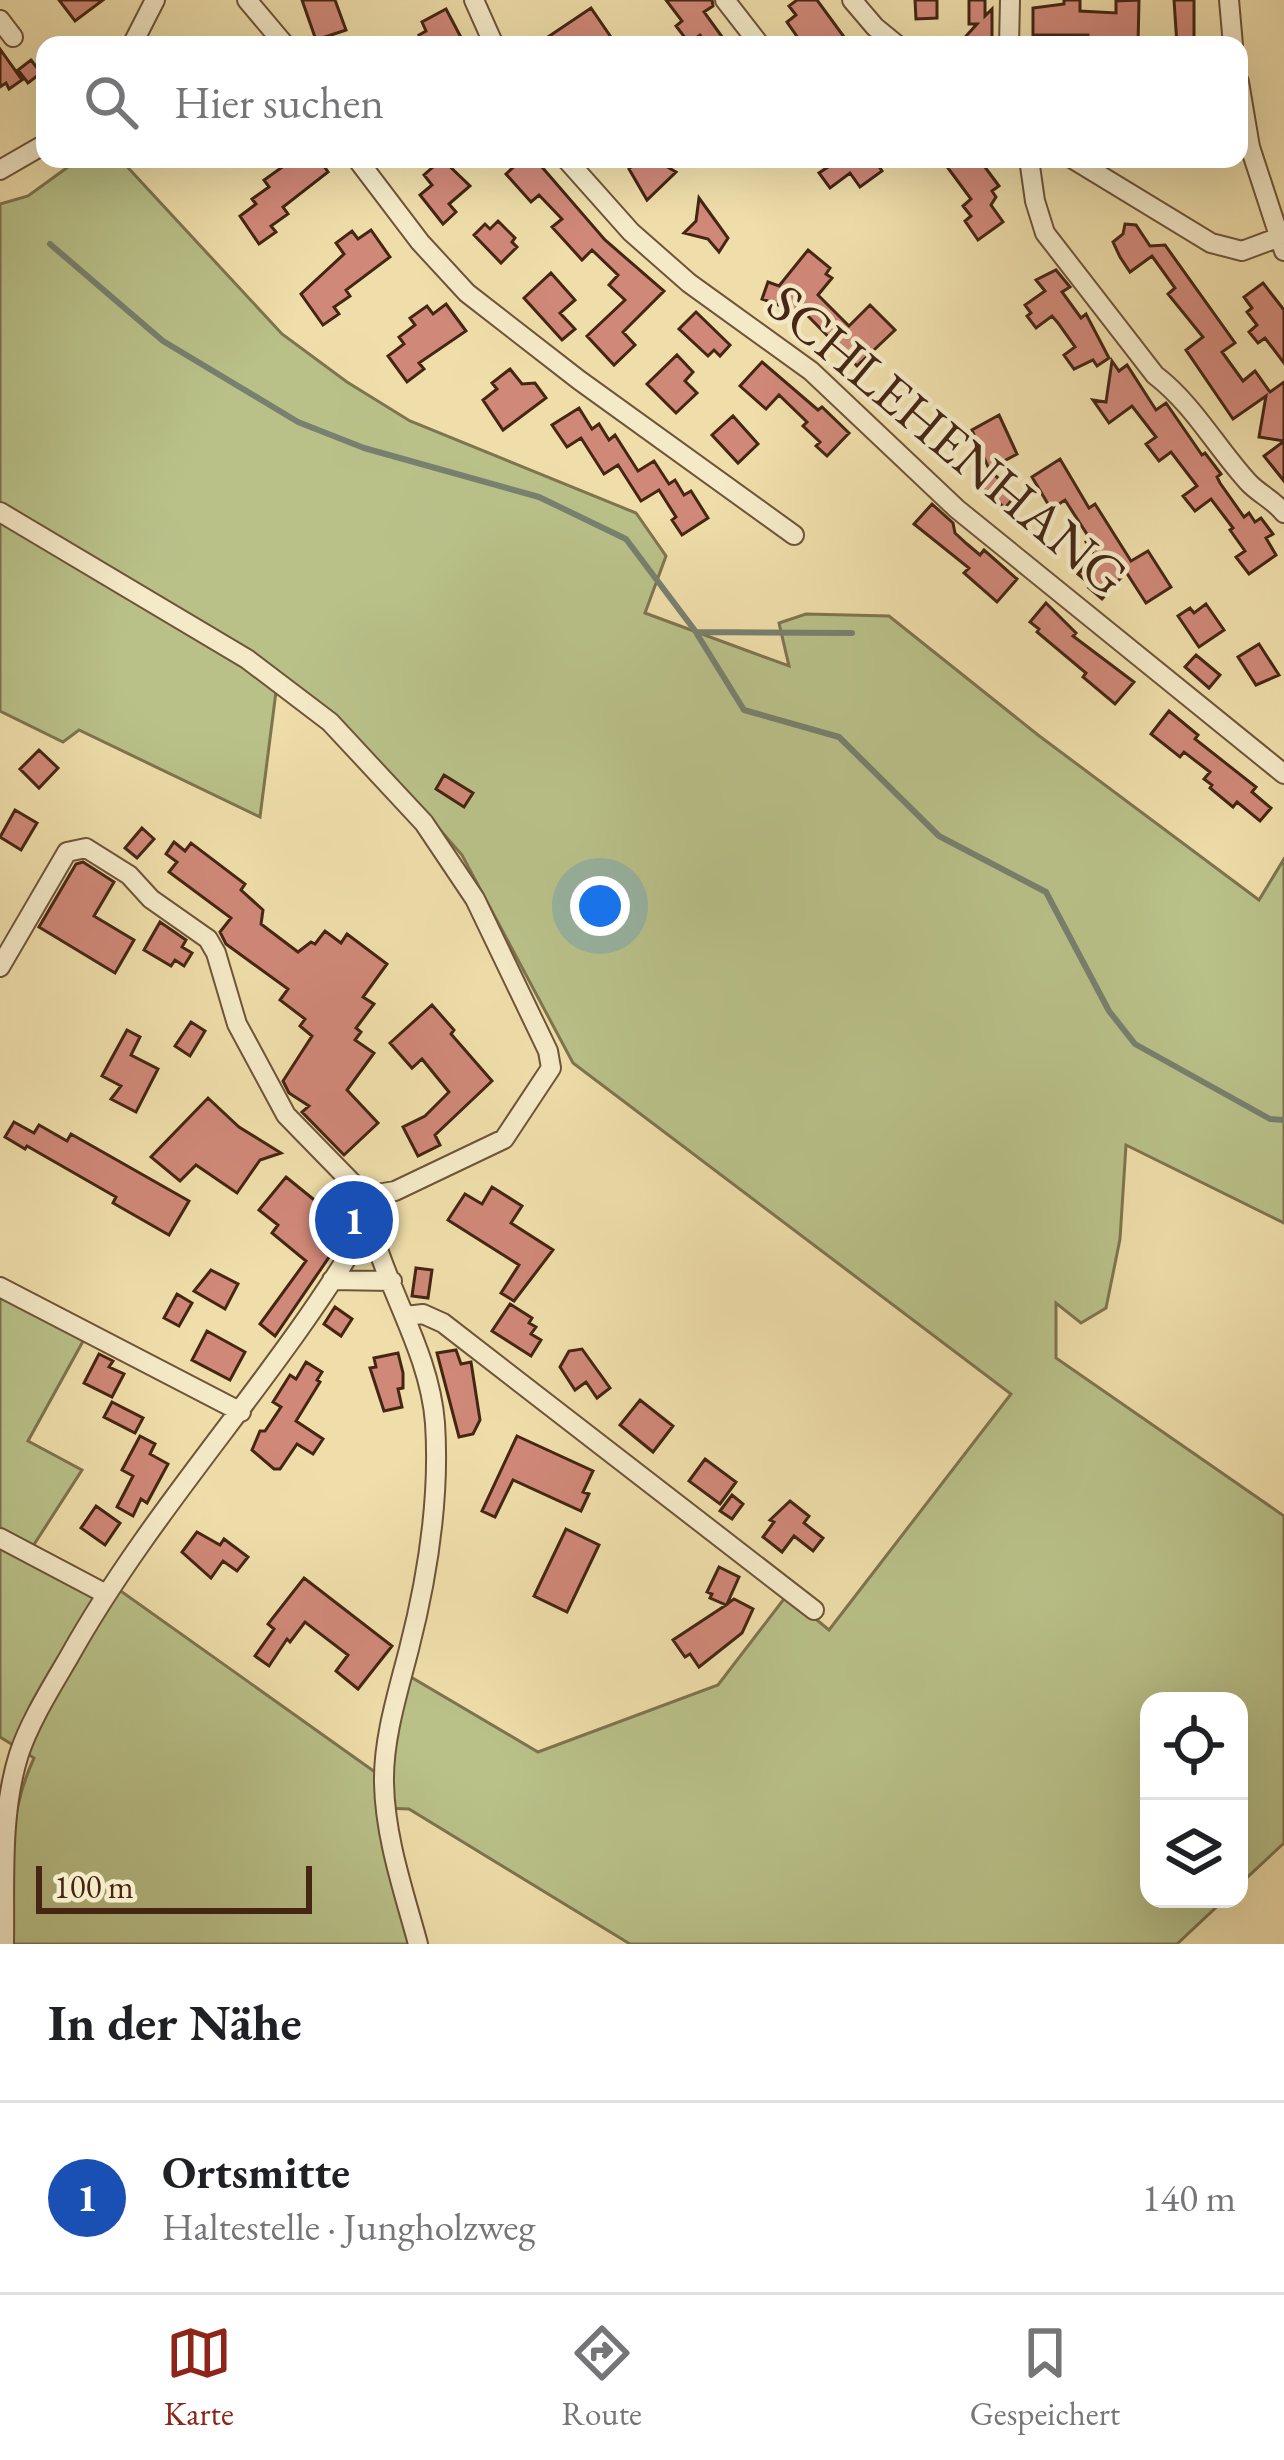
<!DOCTYPE html>
<html lang="de">
<head>
<meta charset="utf-8">
<style>
	:root { --surface:#fff; --page:#f2f2f2; --text:#202124; --muted:#757577; --line:#e0e0e0; --accent:#8f2418 }
	body { margin:0; font-family:"EB Garamond",serif; background:var(--page); color:var(--text) }
	.controls { position:absolute; right:36px; bottom:36px; display:grid; overflow:hidden; border-radius:24px; box-shadow:0 12px 48px #0002 }
	.controls button { width:108px; height:108px; display:grid; place-items:center; padding:0; border:0; border-bottom:3px solid var(--line); background:var(--surface); color:var(--text); font:60px sans-serif }
	.scale { position:absolute; left:36px; bottom:30px; width:276px; box-sizing:border-box; padding-left:12px; border:6px solid #442613; border-top:0; font-size:33px; line-height:42px; white-space:nowrap; color:#442613; -webkit-text-stroke:9px #f5eac8; paint-order:stroke }
	.you { position:absolute; left:600px; top:906px; width:42px; height:42px; margin:-30px; border:9px solid #fff; border-radius:50%; background:#1a73e8; box-shadow:0 0 0 18px #1a73e833 }
	.badge { display:grid; place-items:center; width:78px; height:78px; border-radius:50%; background:var(--accent); color:#fff; font-size:39px; font-weight:700 }
	.pin { position:absolute; translate:-50% -50%; border:6px solid #fff; box-shadow:0 3px 12px #0006 }
	.list { margin:0; padding:0; list-style:none }
	h2 { display:flex; justify-content:space-between; align-items:center; height:156px; margin:0; padding:0 48px; font-size:51px }
	h2 small { font-size:39px; font-weight:400; color:var(--muted) }
	.list li { display:grid; grid-template-columns:78px 1fr auto; gap:36px; align-items:center; box-sizing:border-box; height:192px; padding:0 48px; border-top:3px solid var(--line) }
	.list b { display:block; font-size:45px; white-space:nowrap }
	.list p { margin:0; font-size:39px; white-space:nowrap; color:var(--muted) }
	.list em { font-size:39px; font-style:normal; color:var(--muted) }
	.icon { flex:none; width:66px; height:66px; fill:none; stroke:currentColor; stroke-width:2; stroke-linecap:round; stroke-linejoin:round }
	.map { position:relative; flex:none; width:1284px; height:1944px; overflow:hidden }
	.search { position:absolute; background:var(--surface); box-shadow:0 12px 48px #0002; left:36px; right:36px; top:36px; height:132px; display:flex; align-items:center; gap:30px; box-sizing:border-box; padding:0 42px; border-radius:24px; color:var(--muted); font-size:45px }
	.sheet { height:348px; background:var(--surface) }
	nav { display:flex; justify-content:space-around; align-items:center; box-sizing:border-box; height:168px; border-top:3px solid var(--line); background:var(--surface); font-size:33px; color:var(--muted) }
	nav a { display:grid; justify-items:center; gap:6px }
	nav .on { color:var(--accent) }
	.map>svg:first-child { display:block }
	.green { fill:#b9c189; stroke:#7e744e; stroke-width:3 }
	.lines { fill:none; stroke-linecap:round; stroke-linejoin:round }
	.stream { stroke:#78806f; stroke-width:6 }
	.building { fill:#d08878; stroke:#442613; stroke-width:3 }
	.minor-casing { stroke:#6f5439; stroke-width:22 }
	.minor { stroke:#f5eac8; stroke-width:18 }
	.labels { text-anchor:middle; dominant-baseline:central; stroke-width:9; stroke-linejoin:round; paint-order:stroke }
	.street-label { font-size:54px; fill:#442613; stroke:#f5eac8 }
</style>
</head>
<body>
<div class="map">
<svg width="1284" height="1944" viewBox="0 0 1284 1944">
	<rect width="100%" height="100%" fill="#efdeaa"/>
	<filter id="stains"><feTurbulence type="fractalNoise" baseFrequency=".00167" numOctaves="4"/><feColorMatrix values="0 0 0 0 .2 0 0 0 0 .09 0 0 0 0 .02 0 0 0 .5 -.17"/></filter>
	<radialGradient id="worn" r=".72"><stop offset=".6" stop-color="#630" stop-opacity="0"/><stop offset="1" stop-color="#630" stop-opacity=".3"/></radialGradient>
	<!-- green -->
	<path class="green" d="M79,159H120L282,334L347,382L410,421L636,513L666,556L645,613L789,666L779,623L806,614L889,616L1038,735L1259,900L1284,859V1223L1126,1145L1120,1239L1106,1308L1081,1323L1056,1303V1358L1284,1516V1843L1239,1885V1701H1149V1899H1225L1177,1944H630L409,1809L382,1808L410,1944H10C10,1879 6,1818 34,1758L0,1737V1288L87,1334L28,1441L82,1470L26,1557L118,1589L389,1782L404,1673L538,1752L718,1685L787,1595L829,1630L1011,1394L573,1063L462,855L407,792L278,676L260,817L79,730L63,742L0,711V204L28,196Z"/>
	<g class="lines">
		<!-- stream -->
		<path class="stream" d="M50,244L163,341L298,422L364,448L539,497L626,539L696,632L852,633
			M697,634L744,710L839,737L939,836L1046,892L1109,1011L1135,1044L1270,1119L1284,1120"/>
	</g>
	<!-- building -->
	<path class="building" d="M59,0H103L75,21Z
		M302,0H335L346,30L316,40Z
		M666,0H712L713,6L704,12L728,45H707L700,35L689,43L676,26L682,21Z
		M797,0H817L850,45H803L787,22L796,15L789,6Z
		M915,0H937V18L916,19Z
		M969,0H985V16L992,9V45H958L977,24H969Z
		M1064,0H1080V11L1116,13V1L1139,0L1138,45L1088,44V35H1033V8L1064,4Z
		M1174,0H1194V45H1177Z
		M591,8L613,40L605,45H536Z
		M446,9L465,45H425L419,35L426,31L422,22Z
		M0,49L22,80L9,89L6,83L0,87Z
		M31,60L41,73L28,83L18,70Z
		M274,159H319L328,172L283,207L288,214L271,226L276,232L259,244L240,216L256,204L252,199L269,187L264,180L281,168Z
		M442,159L470,186L449,204L456,212L443,224L420,195L432,185L424,175Z
		M522,159H535L605,240L664,291L623,332L635,345L614,365L587,336L625,300L609,285L618,275L592,250L582,260L552,227L562,219L539,195L531,202L506,174Z
		M639,159H654L676,172L647,200L629,169Z
		M827,159H874L882,171L860,187L850,173L830,188L819,173L831,165Z
		M961,159H979L999,186L992,191L996,197L991,205L1003,222L978,240L965,221L971,216L963,206L971,199L948,168Z
		M699,198L728,238L719,252L708,239L684,233L696,221Z
		M498,221L515,238L512,242L517,247L501,263L474,235L485,224L490,229Z
		M1125,224L1136,225L1150,246L1165,245L1235,343L1222,352L1243,381L1255,371L1270,392L1284,382V441L1259,437L1266,396L1233,419L1186,350L1203,337L1168,294L1175,288L1152,256L1130,272L1120,257L1113,242L1123,234Z
		M371,230L390,257L346,290L350,296L334,307L339,314L323,325L301,294L344,254L336,243L352,231L358,239Z
		M808,250L830,268L826,274L832,278L818,295L849,326L870,305L895,330L857,366L808,316L762,299L768,282L779,286Z
		M1056,270L1070,287L1062,292L1081,318L1086,314L1109,358L1097,366L1093,360L1074,369L1064,355L1075,347L1058,323L1052,316L1036,328L1027,316L1031,313L1025,305L1045,291L1036,280Z
		M551,273L575,300L560,313L575,329L562,340L524,298Z
		M1263,283L1284,310V363L1265,338L1258,343L1249,332L1257,325L1247,312L1252,308L1244,297Z
		M446,304L466,331L419,363L424,369L407,382L388,356L404,344L399,337L415,325L410,318L427,306L433,314Z
		M696,312L730,345L720,356L714,350L708,356L679,329Z
		M677,355L693,372L685,381L697,393L676,413L647,384Z
		M1112,361L1119,371L1127,365L1156,410L1166,403L1202,455L1205,453L1221,474L1217,477L1220,483L1244,517L1249,513L1255,522L1261,518L1273,534L1266,538L1276,555L1249,574L1236,557L1245,551L1230,530L1233,528L1211,499L1195,511L1183,496L1197,486L1171,452L1159,461L1146,444L1156,437L1132,406L1109,423L1093,400L1106,402Z
		M762,362L818,410L822,407L849,433L827,456L816,446L820,442L803,426L807,422L779,395L766,409L740,386Z
		M510,369L522,384L535,383L546,398L503,430L483,400L497,389L492,383Z
		M579,408L592,429L599,424L609,440L615,435L638,471L654,461L669,484L675,480L684,495L691,491L708,518L682,535L672,520L676,517L659,490L641,501L618,465L604,474L581,438L567,447L552,425Z
		M999,415L1017,454L989,469L972,430Z
		M733,416L758,444L738,463L712,435Z
		M1284,441V481L1264,456Z
		M1060,459L1089,508L1095,504L1131,561L1148,551L1171,587L1146,603L1126,572L1102,599L1089,588L1092,586L1078,574L1094,555L1086,542L1090,539L1065,500L1051,509L1032,477Z
		M991,472L1017,494L1005,508L979,485Z
		M932,504L953,523L955,533L967,544L980,555L984,550L1017,579L997,602L964,573L969,568L914,524Z
		M1046,603L1076,633L1073,636L1134,682L1115,704L1083,677L1086,673L1037,632L1039,629L1030,622Z
		M1206,604L1224,630L1199,647L1178,616L1190,608L1194,613Z
		M1259,644L1279,675L1256,685L1238,657Z
		M1196,655L1220,675L1209,688L1185,667Z
		M1169,711L1198,735L1195,739L1256,787L1252,792L1271,808L1260,821L1237,802L1233,807L1210,788L1212,785L1204,779L1210,772L1184,752L1180,757L1151,734Z
		M39,750L58,768L39,788L20,769Z
		M444,775L473,793L464,807L436,789Z
		M15,810L37,823L21,850L0,837Z
		M142,828L154,839L137,858L125,848Z
		M174,842L185,851L191,843L245,884L241,890L263,910L261,924L298,952L311,942L315,944L325,931L341,943L347,934L387,964L363,997L374,1004L356,1028L361,1032L355,1040L374,1053L347,1090L378,1123L344,1155L302,1112L309,1106L289,1093L283,1081L312,1036L300,1026L305,1019L280,1000L288,989L226,944L220,932L231,918L169,872L177,862L166,854Z
		M83,862L114,882L94,916L134,940L115,973L39,927L76,864Z
		M160,922L186,940L182,947L192,953L184,966L175,960L171,966L144,950Z
		M432,1005L454,1030L451,1034L492,1081L435,1135L440,1145L418,1156L403,1127L425,1116L449,1092L422,1059L412,1068L390,1043Z
		M191,1022L205,1031L190,1056L175,1046Z
		M127,1030L140,1037L131,1055L158,1069L136,1112L111,1099L121,1086L102,1076Z
		M208,1098L239,1127L281,1153L260,1160L237,1193L196,1165L180,1181L151,1157Z
		M14,1122L34,1133L39,1125L67,1141L71,1134L189,1201L169,1235L113,1203L116,1197L27,1146L25,1149L5,1137Z
		M286,1177L349,1228L275,1336L260,1324L306,1261L272,1233L278,1225L259,1210Z
		M492,1187L522,1206L511,1223L553,1250L514,1301L501,1293L519,1265L448,1220L465,1194L482,1204Z
		M416,1268L432,1270L428,1298L412,1296Z
		M211,1270L238,1284L225,1309L194,1291Z
		M177,1294L192,1303L179,1326L164,1318Z
		M510,1304L532,1318L529,1323L536,1327L531,1334L541,1340L531,1356L492,1331Z
		M335,1307L352,1319L341,1336L324,1324Z
		M207,1331L245,1352L230,1380L192,1360Z
		M582,1349L610,1388L597,1398L586,1382L575,1390L560,1367L569,1351Z
		M456,1350L461,1364L471,1362L480,1420L473,1434L459,1437L437,1353Z
		M398,1353L403,1373V1388L398,1389L402,1407L384,1411L370,1368L376,1367L374,1358Z
		M99,1354L113,1361L109,1367L124,1374L112,1397L84,1383Z
		M306,1362L322,1372L317,1380L320,1382L296,1421L323,1439L313,1454L297,1444L280,1469H274L252,1450L260,1431H265L281,1407L273,1402L290,1375L296,1379Z
		M640,1400L673,1426L653,1452L620,1425Z
		M112,1402L143,1418L135,1433L104,1417Z
		M140,1436L155,1444L150,1454L168,1464L147,1503L141,1499L133,1516L117,1507L133,1476L122,1470Z
		M517,1436L593,1471L583,1492L589,1494L581,1511L513,1480L495,1517L482,1511Z
		M705,1459L736,1482L720,1504L689,1481Z
		M732,1495L743,1504L732,1519L720,1511Z
		M790,1501L809,1516L804,1523L823,1538L813,1551L794,1536L782,1552L763,1537L774,1522L770,1520Z
		M96,1506L120,1523L105,1545L81,1528Z
		M566,1529L599,1545L567,1612L534,1596Z
		M197,1532L220,1545L224,1539L248,1557L237,1571L223,1561L211,1578L182,1552Z
		M719,1567L739,1577L727,1604L734,1599L753,1609L742,1633L699,1667L690,1654L685,1657L673,1640L726,1605L710,1598L712,1594L707,1592Z
		M304,1578L392,1646L358,1689L336,1671L348,1655L305,1622L290,1642L287,1639L269,1666L255,1656L274,1629L268,1624Z"/>
	<g class="lines">
		<!-- minor casing -->
		<g class="minor-casing">
			<path id="minor" d="M247,0L285,45
				M474,0L494,45
				M725,0L760,45
				M852,0L875,27L897,45
				M1229,0L1233,45
				M0,20L13,37
				M132,45L155,0
				M1009,45L1010,0
				M1239,82L1250,147L1284,251
				M357,159L420,242L467,293L579,380L794,535
				M566,159L631,232L689,283L811,371L957,509L1284,774
				M1029,159L1035,201L1045,233L1155,375C1193,404 1216,447 1248,482C1259,494 1274,500 1284,513
				M1073,159L1211,243L1242,251L1277,238
				M0,170L45,144
				M0,512L247,659L330,722L424,823L475,899L548,1051L551,1068L504,1139L395,1191L365,1196
				M0,967L67,852L86,848L129,875L151,899L208,939L216,953L237,1024L286,1115L365,1196
				M365,1196C375,1274 429,1343 435,1423C440,1499 428,1575 409,1649C398,1692 383,1739 384,1783C385,1838 404,1892 418,1944
				M332,1280L392,1281
				M0,1287L241,1412
				M406,1316L423,1314L443,1323L814,1610
				M0,1538L104,1593
				M4,1944C5,1882 0,1814 19,1754C30,1721 51,1688 69,1657C155,1503 280,1375 368,1223"/>
		</g>
		<!-- minor -->
		<use href="#minor" class="minor"/>
	</g>
	<g class="labels">
		<!-- street labels -->
		<g class="street-label">
			<text transform="translate(948 439) rotate(40)">SCHLEHENHANG</text>
		</g>
	</g>
	<rect width="100%" height="100%" filter="url(#stains)"/>
	<rect width="100%" height="100%" fill="url(#worn)"/>
</svg>
<div class="controls">
<button><svg class="icon" aria-label="locate" viewBox="0 0 24 24"><circle cx="12" cy="12" r="6"/><path d="M12 2v4M12 18v4M2 12h4M18 12h4"/></svg></button>
<button><svg class="icon" aria-label="layers" viewBox="0 0 24 24"><path d="M12 4l9 5-9 5-9-5zM3 14l9 5 9-5"/></svg></button>
</div>
<div class="scale">100 m</div>
<div class="you"></div>
<div class="pin badge" style="left:354px;top:1220px;background:#1a4fb4">1</div>
<div class="search"><svg class="icon" aria-label="search" viewBox="0 0 24 24"><circle cx="10" cy="10" r="6"/><path d="M15 15l6 6"/></svg>Hier suchen</div>
</div>
<section class="sheet">
<h2>In der Nähe<small></small></h2>
<ul class="list">
<li><span class="badge" style="background:#1a4fb4">1</span><div><b>Ortsmitte</b><p>Haltestelle · Jungholzweg</p></div><em>140 m</em></li>
</ul>
</section>
<nav>
<a class="on"><svg class="icon" aria-label="map" viewBox="0 0 24 24"><path d="M3 6l6-2 6 2 6-2v14l-6 2-6-2-6 2zM9 4v14M15 6v14"/></svg>Karte</a>
<a><svg class="icon" aria-label="directions" viewBox="0 0 24 24"><path d="M12 3l9 9-9 9-9-9zM9 14v-3h6M13 9l2 2-2 2"/></svg>Route</a>
<a><svg class="icon" aria-label="saved" viewBox="0 0 24 24"><path d="M7 4h10v16l-5-4-5 4z"/></svg>Gespeichert</a>
</nav>
</body>
</html>
